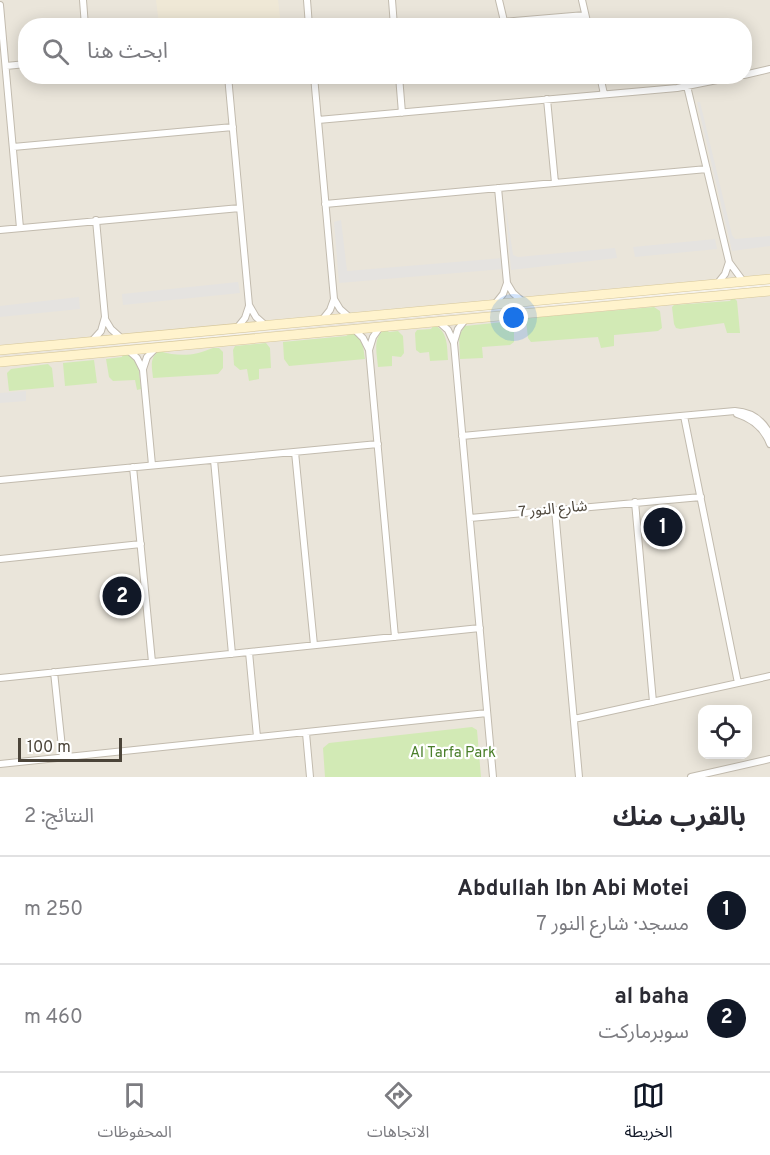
<!DOCTYPE html>
<html lang="ar">
<head>
<meta charset="utf-8">
<style>
	:root { --surface:#fff; --page:#f7f7f7; --text:#2b2b33; --muted:#7c7c81; --line:#e1e1e2; --accent:#111827 }
	body { margin:0; font-family:Overpass,"Noto Sans Arabic",sans-serif; background:var(--page); color:var(--text); direction:rtl }
	.controls { position:absolute; right:18px; bottom:18px; display:grid; overflow:hidden; border-radius:12px; box-shadow:0 3px 15px #0003 }
	.controls button { width:54px; height:54px; display:grid; place-items:center; padding:0; border:0; border-bottom:2px solid var(--line); background:var(--surface); color:var(--text); font:30px sans-serif }
	.scale { position:absolute; left:18px; bottom:15px; width:104px; box-sizing:border-box; padding-left:6px; border:3px solid #4b4439; border-top:0; font-size:16px; line-height:21px; white-space:nowrap; color:#4b4439; -webkit-text-stroke:4px #fff; paint-order:stroke }
	.you { position:absolute; left:514px; top:318px; width:21px; height:21px; margin:-15px; border:4px solid #fff; border-radius:50%; background:#1a73e8; box-shadow:0 0 0 9px #1a73e833 }
	.badge { display:grid; place-items:center; width:39px; height:39px; border-radius:50%; background:var(--accent); color:#fff; font-size:20px; font-weight:700 }
	.pin { position:absolute; translate:-50% -50%; border:3px solid #fff; box-shadow:0 2px 6px #0006 }
	.list { margin:0; padding:0; list-style:none }
	h2 { display:flex; justify-content:space-between; align-items:center; height:78px; margin:0; padding:0 24px; font-size:26px }
	h2 small { font-size:20px; font-weight:400; color:var(--muted) }
	.list li { display:grid; grid-template-columns:39px 1fr auto; gap:18px; align-items:center; box-sizing:border-box; height:108px; padding:0 24px; border-top:2px solid var(--line) }
	.list b { display:block; font-size:22px; white-space:nowrap }
	.list p { margin:0; font-size:20px; white-space:nowrap; color:var(--muted) }
	.list em { font-size:20px; font-style:normal; color:var(--muted) }
	.icon { flex:none; width:33px; height:33px; fill:none; stroke:currentColor; stroke-width:2; stroke-linecap:round; stroke-linejoin:round }
	.map { position:relative; flex:none; width:770px; height:777px; overflow:hidden; direction:ltr }
	.search { position:absolute; background:var(--surface); box-shadow:0 3px 15px #0003; left:18px; right:18px; top:18px; height:66px; display:flex; align-items:center; gap:15px; box-sizing:border-box; padding:0 21px; border-radius:24px; color:var(--muted); font-size:22px }
	.sheet { height:294px; background:var(--surface) }
	nav { display:flex; justify-content:space-around; align-items:center; box-sizing:border-box; height:84px; border-top:2px solid var(--line); background:var(--surface); font-size:16px; color:var(--muted) }
	nav a { display:grid; justify-items:center; gap:3px }
	nav .on { color:var(--accent) }
	.map>svg:first-child { display:block }
	.residential { fill:#eae5da; fill-rule:evenodd }
	.education { fill:#efe8d6 }
	.green { fill:#d2eab5 }
	.parking { fill:#e5e3e0 }
	.lines { fill:none; stroke-linecap:round; stroke-linejoin:round }
	.street-casing { stroke:#c2bbae; stroke-width:8 }
	.secondary-casing { stroke:#d6c79b; stroke-width:10 }
	.street { stroke:#fff; stroke-width:6 }
	.secondary { stroke:#fff3cd; stroke-width:9 }
	.labels { text-anchor:middle; dominant-baseline:central; stroke-width:4.5; stroke-linejoin:round; paint-order:stroke }
	.street-label { font-size:15px; fill:#4b4439; stroke:#fff }
	.park-label { font-size:15px; fill:#4a7f2a; stroke:#fff }
</style>
</head>
<body>
<div class="map">
<svg width="770" height="777" viewBox="0 0 770 777">
	<rect width="100%" height="100%" fill="#f6f3ec"/>
	<!-- residential -->
	<path class="residential" d="M0,0H770V282L352,323L770,286V777H0ZM26,26H744V76H26ZM349,323L216,337L51,351H52ZM702,710H748V754H702Z"/>
	<!-- education -->
	<path class="education" d="M156,0H278L281,25H159Z"/>
	<!-- green -->
	<path class="green" d="M733,297L737,301L740,333H727L724,323L680,329L676,328L674,324L672,307L674,305L730,301Z
		M654,307L660,311L662,328L658,331L614,335V346L601,348L598,337L531,342L528,338L526,320L528,318Z
		M512,321L514,325V342L510,345L482,347L483,358L460,359L459,335L465,326Z
		M434,325C448,331 447,346 448,360L430,361L429,352L420,353L416,350L415,333L417,330L431,329Z
		M385,329L389,332L398,331L403,336L404,353L401,357L392,356V366L378,367C377,353 372,338 385,329Z
		M351,333C364,338 363,347 365,359L289,366L284,359L283,342L346,336Z
		M266,343L270,348L271,368L259,369V379L249,381L247,369L240,370L234,365L233,350L235,346Z
		M213,348H219L223,352V368L218,374L153,378C152,367 149,358 159,351C180,357 193,356 213,348Z
		M128,353L138,364L141,389L137,390L135,380L113,381L109,377L106,359L122,357L123,354Z
		M94,360L97,383L65,386L63,363Z
		M48,364L52,368L54,387L9,391L7,373L11,369Z
		M472,727L477,730L481,777H325L323,748L329,743Z"/>
	<!-- parking -->
	<path class="parking" d="M697,102H700L732,235L735,239L770,236V246L732,251Z
		M505,202L513,255L518,257L615,248L617,258L511,270Z
		M341,220L347,271L503,258V269L339,283L334,222Z
		M715,239L717,249L635,257L633,247Z
		M238,282L240,293L123,305L122,294Z
		M79,297L80,309L0,317V306Z
		M26,391V401L0,403V393Z"/>
	<g class="lines">
		<!-- street casing -->
		<g class="street-casing">
			<path id="street" d="M83,0L85,26
				M307,0L309,26
				M392,0L394,26
				M499,0L504,21
				M582,0L588,26
				M0,5L20,228
				M455,26L585,15
				M6,66L26,64
				M744,75L770,69
				M228,76L249,305L256,317L265,325
				M314,76L334,299L330,310L322,320
				M399,76L402,113
				M600,76L604,94
				M687,86L729,262L743,281
				M547,99L555,183
				M318,120L677,88L737,76
				M13,147L233,127
				M498,188L507,283L513,293L522,301
				M325,204L707,169
				M0,230L240,208
				M717,284L725,274L729,262
				M334,299L340,309L349,317
				M495,304L503,294L507,283
				M105,319L111,329L121,338
				M438,321L448,330L454,343L493,777
				M237,328L245,318L249,306
				M354,329L363,338L369,350L395,637
				M92,341L101,331L105,317L96,220
				M454,342L458,329L465,320
				M128,350L137,358L143,370L152,465
				M369,350L373,337L380,327
				M143,369L147,357L156,348
				M737,414C753,419 764,428 770,444
				M684,416L738,683
				M462,436L735,411C751,412 763,420 770,435
				M295,452L314,645
				M214,460L232,654
				M133,467L152,662
				M0,480L378,444
				M635,502L653,702
				M555,510L579,777
				M470,518L701,497
				M0,559L141,544
				M249,652L257,737
				M54,672L63,757
				M0,678L480,628
				M574,719L770,676
				M306,733L310,777
				M0,764L487,713
				M691,777L770,759"/>
		</g>
		<!-- secondary casing -->
		<g class="secondary-casing">
			<path id="secondary" d="M0,350L770,279
				M0,362L770,291"/>
		</g>
		<!-- street -->
		<use href="#street" class="street"/>
		<!-- secondary -->
		<use href="#secondary" class="secondary"/>
	</g>
	<g class="labels">
		<!-- street labels -->
		<g class="street-label">
			<text transform="translate(553 510) rotate(-5)">شارع النور 7</text>
		</g>
		<!-- park labels -->
		<g class="park-label">
			<text x="453" y="753">Al Tarfa Park</text>
		</g>
	</g>
</svg>
<div class="controls">
<button><svg class="icon" aria-label="locate" viewBox="0 0 24 24"><circle cx="12" cy="12" r="6"/><path d="M12 2v4M12 18v4M2 12h4M18 12h4"/></svg></button>
</div>
<div class="scale">100 m</div>
<div class="you"></div>
<div class="pin badge" style="left:663px;top:527px">1</div>
<div class="pin badge" style="left:122px;top:596px">2</div>
<div class="search"><svg class="icon" aria-label="search" viewBox="0 0 24 24"><circle cx="10" cy="10" r="6"/><path d="M15 15l6 6"/></svg>ابحث هنا</div>
</div>
<section class="sheet">
<h2>بالقرب منك<small>النتائج: 2</small></h2>
<ul class="list">
<li><span class="badge">1</span><div><b>Abdullah Ibn Abi Motei</b><p>مسجد · شارع النور 7</p></div><em>250 m</em></li>
<li><span class="badge">2</span><div><b>al baha</b><p>سوبرماركت</p></div><em>460 m</em></li>
</ul>
</section>
<nav>
<a class="on"><svg class="icon" aria-label="map" viewBox="0 0 24 24"><path d="M3 6l6-2 6 2 6-2v14l-6 2-6-2-6 2zM9 4v14M15 6v14"/></svg>الخريطة</a>
<a><svg class="icon" aria-label="directions" viewBox="0 0 24 24"><path d="M12 3l9 9-9 9-9-9zM9 14v-3h6M13 9l2 2-2 2"/></svg>الاتجاهات</a>
<a><svg class="icon" aria-label="saved" viewBox="0 0 24 24"><path d="M7 4h10v16l-5-4-5 4z"/></svg>المحفوظات</a>
</nav>
</body>
</html>
